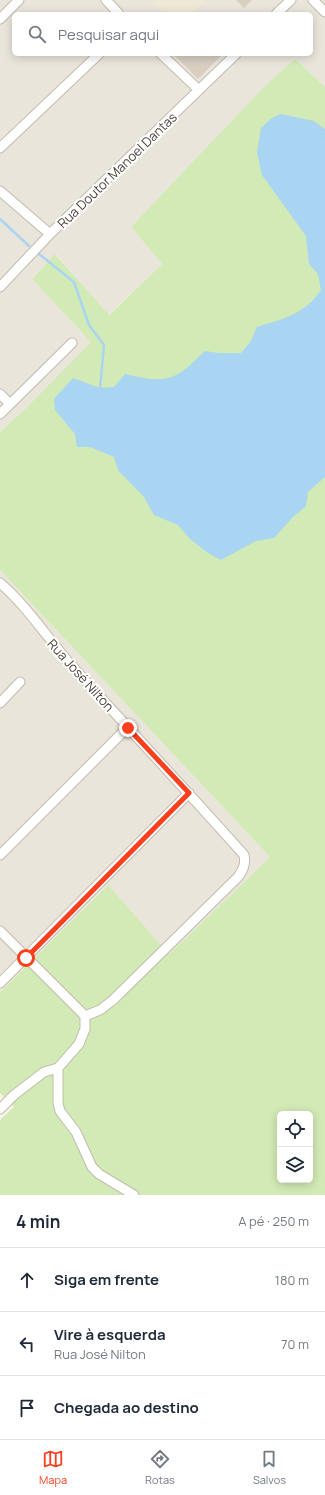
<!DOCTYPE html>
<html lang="pt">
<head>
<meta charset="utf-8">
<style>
	:root { --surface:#fff; --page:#f2f2f3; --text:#1f2937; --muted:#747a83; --line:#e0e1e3; --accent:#fc3f1d }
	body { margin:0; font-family:Manrope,sans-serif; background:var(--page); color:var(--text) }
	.controls { position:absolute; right:12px; bottom:12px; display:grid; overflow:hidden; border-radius:6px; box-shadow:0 2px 10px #0003 }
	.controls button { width:36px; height:36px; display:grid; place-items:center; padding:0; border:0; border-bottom:1px solid var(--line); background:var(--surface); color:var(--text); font:20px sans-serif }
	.stop { position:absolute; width:12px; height:12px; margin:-9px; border:3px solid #fc3f1d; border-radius:50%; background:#fff }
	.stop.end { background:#fc3f1d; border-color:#fff; box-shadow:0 1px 4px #0008 }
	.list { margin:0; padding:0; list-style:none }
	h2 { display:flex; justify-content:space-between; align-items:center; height:52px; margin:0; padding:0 16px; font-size:17px }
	h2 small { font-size:13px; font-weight:400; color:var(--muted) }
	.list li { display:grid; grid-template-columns:26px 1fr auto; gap:12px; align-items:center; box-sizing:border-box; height:64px; padding:0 16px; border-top:1px solid var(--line) }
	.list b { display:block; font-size:15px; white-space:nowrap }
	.list p { margin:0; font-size:13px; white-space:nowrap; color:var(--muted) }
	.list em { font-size:13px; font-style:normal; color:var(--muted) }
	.icon { flex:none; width:22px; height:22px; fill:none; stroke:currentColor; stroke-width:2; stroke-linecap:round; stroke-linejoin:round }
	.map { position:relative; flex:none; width:325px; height:1195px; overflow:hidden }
	.search { position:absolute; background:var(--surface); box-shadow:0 2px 10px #0003; left:12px; right:12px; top:12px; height:44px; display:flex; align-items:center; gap:10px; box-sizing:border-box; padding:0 14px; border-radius:6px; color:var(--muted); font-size:15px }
	.sheet { height:244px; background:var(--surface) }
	nav { display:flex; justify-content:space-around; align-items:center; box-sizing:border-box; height:56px; border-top:1px solid var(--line); background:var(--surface); font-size:11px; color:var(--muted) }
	nav a { display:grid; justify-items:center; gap:2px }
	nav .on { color:var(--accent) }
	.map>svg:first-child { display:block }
	.residential { fill:#eae5da; fill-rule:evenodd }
	.education { fill:#efe8d6 }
	.green { fill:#d2eab5; fill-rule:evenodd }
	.water { fill:#a9d4f2 }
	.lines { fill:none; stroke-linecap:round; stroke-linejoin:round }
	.stream { stroke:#a9d4f2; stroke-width:2.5 }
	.building { fill:#d8cfc1 }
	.minor-casing { stroke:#c2bbae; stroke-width:11 }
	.minor { stroke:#fff; stroke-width:9 }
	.route { stroke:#fc3f1d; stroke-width:5 }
	.labels { text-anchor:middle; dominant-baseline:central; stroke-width:4; stroke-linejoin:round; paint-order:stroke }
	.street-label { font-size:13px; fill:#4b4439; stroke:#fff }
</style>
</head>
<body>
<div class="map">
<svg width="325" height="1195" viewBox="0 0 325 1195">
	<rect width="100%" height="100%" fill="#f6f3ec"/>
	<!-- residential -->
	<path class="residential" d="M0,0H325V87L295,59L131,227L162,264L108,315L56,254L32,278L91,342L25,409L0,432ZM14,14H311V54H14Z
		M0,570L270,857L169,954L107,885L0,992Z"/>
	<!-- education -->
	<path class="education" d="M151,0H206L191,14H164Z"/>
	<!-- green -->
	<path class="green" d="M295,59L325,87V1195H0V1120L14,1107L0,1093V992L108,885L169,954L270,857L0,570V432L25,409L91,342L32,279L55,254L109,315L162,264L131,227L264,87ZM280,1114H310V1180H280Z"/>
	<!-- water -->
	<path class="water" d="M281,114L314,121L325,129V477L308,492L306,506L293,517L274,538L256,541L221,560L208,553L190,539L178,525L154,515L144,497L118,470L114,457L90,447H77L75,434L55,410L54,399L73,378L100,388L114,387L125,374C139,377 159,383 174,376C186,371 196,359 205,351L218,353H241L251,341L257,327C285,318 304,315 321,290L318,274L309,264L306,236L262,175L257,152L261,128L272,118Z"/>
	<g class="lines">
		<!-- stream -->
		<path class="stream" d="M0,219L29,246
			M39,254L74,282L89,325L104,345L100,389"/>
	</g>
	<!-- building -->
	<path class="building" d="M236,0H252L244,8Z
		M173,54H223L198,79Z"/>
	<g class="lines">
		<!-- minor casing -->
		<g class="minor-casing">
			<path id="minor" d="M106,0L119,14
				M313,0L325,12
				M276,14L291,0
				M0,19L19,0
				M161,54L199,90
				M0,148L99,54
				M0,191L50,234
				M0,287L50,234L236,54
				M0,394L10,404
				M0,414L72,343
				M0,583C28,607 48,639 72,666C129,729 187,791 244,855C246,864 243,870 238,877L113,1000L100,1010L85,1016V1029L79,1044L58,1068L44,1072L14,1095L0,1109
				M0,703L20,682
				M0,855L128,727
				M0,931L85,1016
				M0,983L189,793
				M58,1068V1103L60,1111L76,1132L92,1167L99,1174L134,1195"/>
		</g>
		<!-- minor -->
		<use href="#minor" class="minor"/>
	</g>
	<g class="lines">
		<!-- route -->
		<path class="route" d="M26,958L189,793L128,728"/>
	</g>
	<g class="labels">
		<!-- street labels -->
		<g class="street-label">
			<text transform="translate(117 170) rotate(-44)">Rua Doutor Manoel Dantas</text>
			<text transform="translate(81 675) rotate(48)">Rua José Nilton</text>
		</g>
	</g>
</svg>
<div class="controls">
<button><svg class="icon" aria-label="locate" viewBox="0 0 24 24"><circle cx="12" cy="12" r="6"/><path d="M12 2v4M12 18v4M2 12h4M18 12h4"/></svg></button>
<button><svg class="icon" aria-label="layers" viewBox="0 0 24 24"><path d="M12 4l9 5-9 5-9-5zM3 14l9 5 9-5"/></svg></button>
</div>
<div class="stop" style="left:26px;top:958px"></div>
<div class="stop end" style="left:128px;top:728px"></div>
<div class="search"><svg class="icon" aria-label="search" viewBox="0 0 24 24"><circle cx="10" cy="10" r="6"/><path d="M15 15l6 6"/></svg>Pesquisar aqui</div>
</div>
<section class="sheet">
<h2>4 min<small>A pé · 250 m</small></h2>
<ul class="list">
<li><svg class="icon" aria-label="ahead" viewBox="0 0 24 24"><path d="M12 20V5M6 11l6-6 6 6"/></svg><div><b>Siga em frente</b></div><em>180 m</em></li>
<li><svg class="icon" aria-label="left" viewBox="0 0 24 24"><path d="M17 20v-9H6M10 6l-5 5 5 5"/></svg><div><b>Vire à esquerda</b><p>Rua José Nilton</p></div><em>70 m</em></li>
<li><svg class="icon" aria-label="arrive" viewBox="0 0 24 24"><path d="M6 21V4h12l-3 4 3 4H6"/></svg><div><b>Chegada ao destino</b></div></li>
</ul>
</section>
<nav>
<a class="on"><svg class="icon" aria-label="map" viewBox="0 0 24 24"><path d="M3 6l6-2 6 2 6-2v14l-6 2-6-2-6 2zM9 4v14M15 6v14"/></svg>Mapa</a>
<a><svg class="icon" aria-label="directions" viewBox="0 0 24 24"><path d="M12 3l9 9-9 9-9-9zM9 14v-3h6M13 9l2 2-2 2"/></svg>Rotas</a>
<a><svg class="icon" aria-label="saved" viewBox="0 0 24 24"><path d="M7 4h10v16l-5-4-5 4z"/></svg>Salvos</a>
</nav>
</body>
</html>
